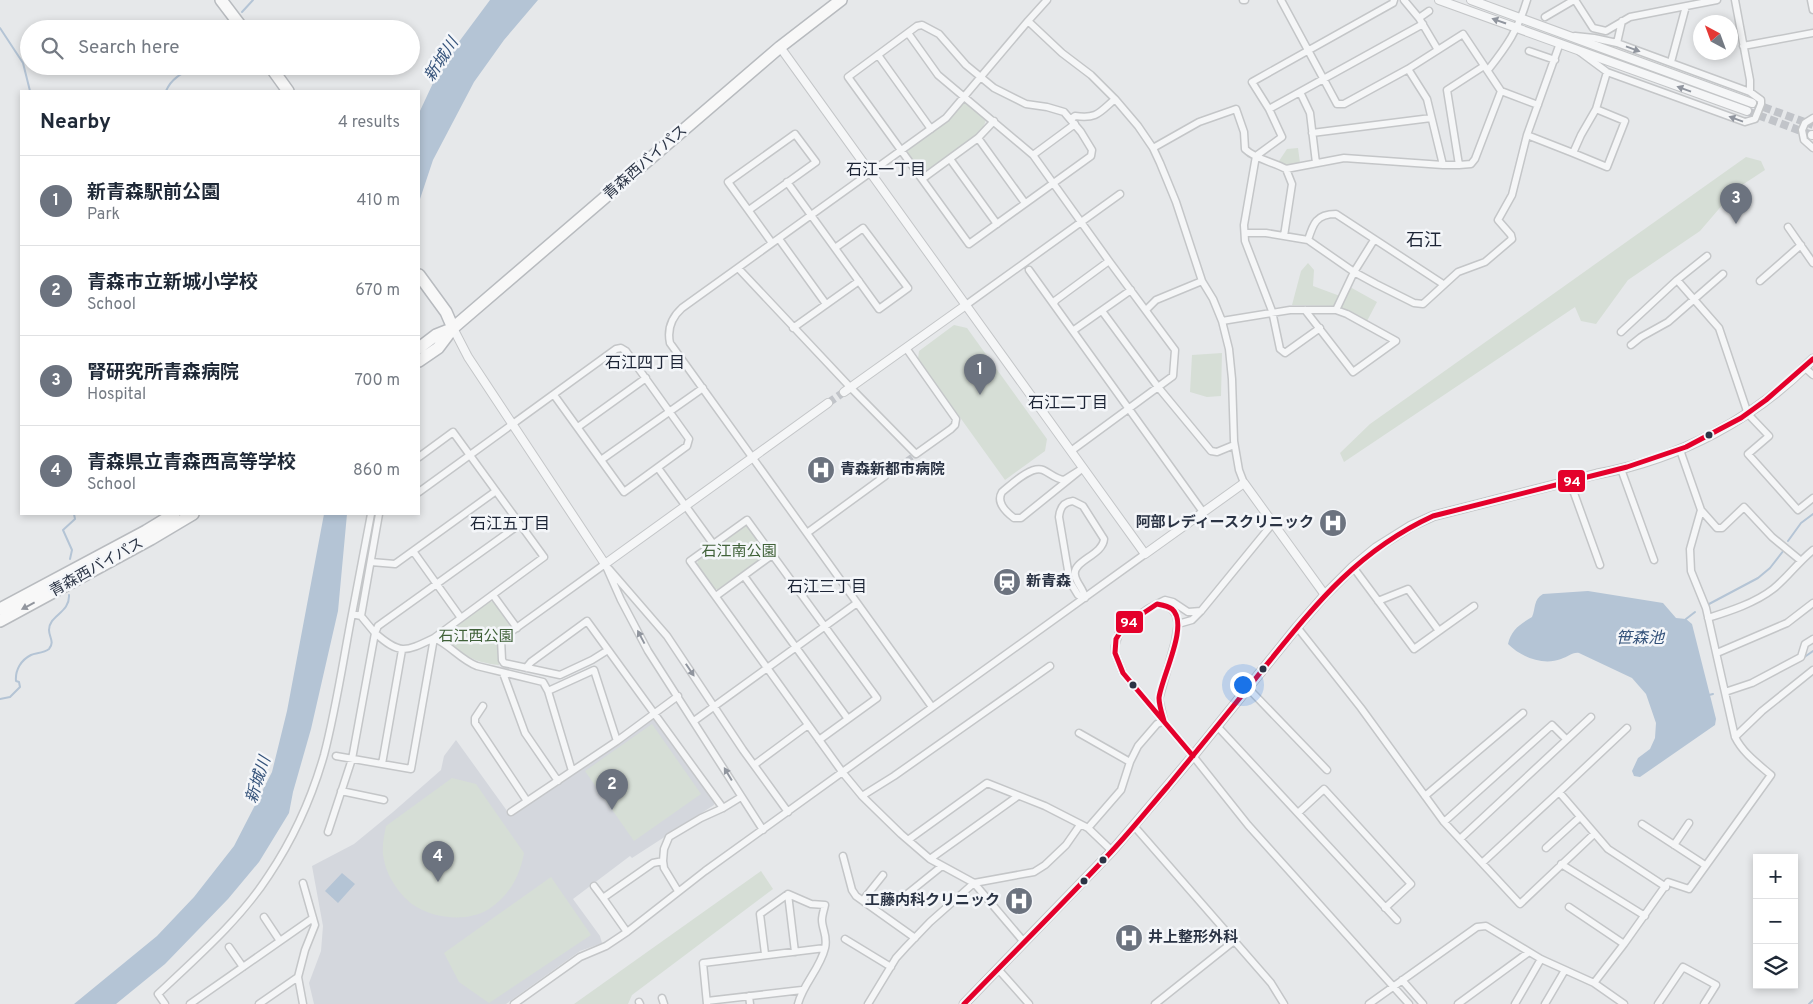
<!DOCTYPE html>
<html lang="en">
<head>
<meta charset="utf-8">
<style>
	:root { --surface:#fff; --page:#f6f6f7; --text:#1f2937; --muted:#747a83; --line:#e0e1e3; --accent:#6c737f }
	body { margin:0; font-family:Overpass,"Noto Sans JP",sans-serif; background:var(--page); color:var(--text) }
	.controls { position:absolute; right:15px; bottom:15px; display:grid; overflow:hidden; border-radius:0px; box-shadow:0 2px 8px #0003 }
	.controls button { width:45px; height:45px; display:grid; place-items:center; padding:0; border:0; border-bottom:1px solid var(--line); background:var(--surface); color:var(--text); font:25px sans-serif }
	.compass { position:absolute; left:1693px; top:15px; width:45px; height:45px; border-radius:50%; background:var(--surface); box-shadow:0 2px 8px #0003; rotate:319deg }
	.you { position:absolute; left:1242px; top:684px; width:18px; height:18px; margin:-12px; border:4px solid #fff; border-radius:50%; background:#1a73e8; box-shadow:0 0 0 8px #1a73e833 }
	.badge { display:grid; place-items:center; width:32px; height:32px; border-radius:50%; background:var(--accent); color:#fff; font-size:16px; font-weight:700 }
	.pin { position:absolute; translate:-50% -41px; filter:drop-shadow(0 1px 2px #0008) }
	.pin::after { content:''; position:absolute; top:26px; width:18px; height:15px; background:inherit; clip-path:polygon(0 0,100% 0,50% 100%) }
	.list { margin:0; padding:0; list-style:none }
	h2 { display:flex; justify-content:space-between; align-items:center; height:65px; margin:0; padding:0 20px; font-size:21px }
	h2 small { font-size:16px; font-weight:400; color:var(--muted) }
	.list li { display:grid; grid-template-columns:32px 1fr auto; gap:15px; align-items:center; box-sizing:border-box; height:90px; padding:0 20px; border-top:1px solid var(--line) }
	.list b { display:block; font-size:19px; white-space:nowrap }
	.list p { margin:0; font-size:16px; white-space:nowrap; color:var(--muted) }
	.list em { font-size:16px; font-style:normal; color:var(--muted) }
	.icon { flex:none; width:28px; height:28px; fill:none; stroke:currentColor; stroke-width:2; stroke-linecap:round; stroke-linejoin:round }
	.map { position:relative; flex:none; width:1813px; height:1004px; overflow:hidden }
	.search { position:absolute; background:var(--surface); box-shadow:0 2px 8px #0003; left:20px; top:20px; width:400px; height:55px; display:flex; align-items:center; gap:12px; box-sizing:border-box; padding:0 18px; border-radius:28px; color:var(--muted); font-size:19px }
	.panel { position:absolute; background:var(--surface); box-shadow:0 2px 8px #0003; left:20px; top:90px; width:400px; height:425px; border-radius:0px }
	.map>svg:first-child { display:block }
	.built { fill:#d4d7dd }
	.green { fill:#d6ded6 }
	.water { fill:#b4c4d5 }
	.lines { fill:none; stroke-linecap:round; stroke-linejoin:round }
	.stream { stroke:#b4c4d5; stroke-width:2 }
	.minor-tunnel { stroke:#c1c4c9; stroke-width:6; stroke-dasharray:6 3; stroke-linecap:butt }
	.tertiary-tunnel { stroke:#c1c4c9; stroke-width:8; stroke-dasharray:8 4; stroke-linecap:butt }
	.minor-casing { stroke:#c4c6c8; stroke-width:9 }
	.tertiary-casing { stroke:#c4c6c8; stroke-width:10 }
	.secondary-casing { stroke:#c4c6c8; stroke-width:11 }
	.trunk-casing { stroke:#b8bbbf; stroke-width:14 }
	.minor { stroke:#f5f6f7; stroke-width:6 }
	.tertiary { stroke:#f5f6f7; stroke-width:8 }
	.secondary { stroke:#f8f8f8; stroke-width:9 }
	.trunk { stroke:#f8f8f8; stroke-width:11 }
	.bus-1-casing { stroke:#f4f6f9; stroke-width:9 }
	.bus-1 { stroke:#e4002b; stroke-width:5 }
	.oneway { fill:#90959e }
	.oneway2 { fill:#92969e }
	.bus-dot { fill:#2b3445; stroke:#f4f6f9; stroke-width:2 }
	.labels { text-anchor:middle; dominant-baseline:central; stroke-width:5; stroke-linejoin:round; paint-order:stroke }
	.street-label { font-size:15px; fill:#2b3445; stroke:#f4f6f9 }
	.poi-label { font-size:15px; font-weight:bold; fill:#2b3445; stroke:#f4f6f9; text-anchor:start }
	.park-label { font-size:15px; fill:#3f6138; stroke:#f4f6f9 }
	.water-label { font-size:16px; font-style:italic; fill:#34527a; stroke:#f4f6f9 }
	.neighbourhood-label { font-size:16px; fill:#1d2536; stroke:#f4f6f9 }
	.quarter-label { font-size:18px; fill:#1d2536; stroke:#f4f6f9 }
	.line-badge { stroke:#f4f6f9; stroke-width:2 }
	.badge-label { font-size:14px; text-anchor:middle; font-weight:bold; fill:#fff }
</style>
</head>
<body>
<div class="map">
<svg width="1813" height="1004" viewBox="0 0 1813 1004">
	<rect width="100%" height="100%" fill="#e6e8ea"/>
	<!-- built -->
	<path class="built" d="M652,719H655L715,801L714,805L632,858L630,856L573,899L600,936L602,943L580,951L506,1004H314L309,983L321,951L323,926L312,866L354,844L393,812L441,770L444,756L456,740L510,815Z"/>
	<!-- green -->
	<path class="green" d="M963,103H967L986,119C984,137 941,162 925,173L921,172L907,155L909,149Z
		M1298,148L1300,163L1287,166L1279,161L1287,149Z
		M1746,157L1761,161L1765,170L1736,189L1700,231L1628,280L1596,324L1581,321L1575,307L1344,462L1340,453L1370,424Z
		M1308,263L1314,270L1313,286L1340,296L1335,306L1292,305L1301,271Z
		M1350,287L1377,302L1367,321L1340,307Z
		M954,325L967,328L1047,439L1045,451L1005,480L918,359L919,351Z
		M1222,353L1221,396L1207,397L1190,392L1192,355Z
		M743,526H748L766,550V555L718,589H714L697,565L698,559Z
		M489,601L494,602L510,624L509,629L498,637L499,665C471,662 465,655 444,639L445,633Z
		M652,724L701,794L634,841L585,771Z
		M452,778L476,784L524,853C520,876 509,896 489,909C469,922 435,919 415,906C401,897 387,877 384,860C381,848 384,837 386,826Z
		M761,871L773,889L632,995L628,1004H574Z
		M551,877L591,935L489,1003L459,982L444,953Z"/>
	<!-- water -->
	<path class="water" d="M490,0H538L504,40L474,82L433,160L419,202V113L441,66Z
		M324,514H347L338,611L311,729L293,792L289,813L259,862L228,899L165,964L116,1004H74L157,936L194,897L234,846L272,772L287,711Z
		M1588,591L1663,603L1676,618L1686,619L1692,624L1716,719L1715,725L1640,777L1634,776L1632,771L1638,758L1650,749L1655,738L1656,723L1646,694L1632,678L1579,653C1572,652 1568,657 1561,659C1543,666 1521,657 1508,644C1511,630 1520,624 1532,617C1536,608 1533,600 1543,594Z
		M342,873L355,884L338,903L325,891Z"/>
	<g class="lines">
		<!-- stream -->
		<path class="stream" d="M242,12L253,0
			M0,28L23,63L30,91
			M166,91C172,77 183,73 197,66
			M1788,541L1801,523L1813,514
			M70,559L72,550L63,530L75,519L74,514
			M1709,604L1758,578L1770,568L1784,550
			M1686,619L1695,612
			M1803,658L1813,651
			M1709,695L1713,694
			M0,699L10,697L20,687L19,682L16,681C15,670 21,660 31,655C36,653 44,653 49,649C55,642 49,637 49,630C49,615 70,613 69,595
			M1809,1004L1813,1000"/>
		<!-- minor-tunnel -->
		<path class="minor-tunnel" d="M885,476L916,454"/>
		<!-- tertiary-tunnel -->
		<path class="tertiary-tunnel" d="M1752,103L1813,125
			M1747,111L1812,135
			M828,403L844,392"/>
		<!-- minor casing -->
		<g class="minor-casing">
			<path id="minor" d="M1047,0L1028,21L1062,53L1091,75L1115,99L1138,126L1153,148L1160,163L1176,202L1202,281L1213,299L1222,321L1229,349L1232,379L1234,441L1239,470L1244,483
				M1243,0H1245
				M1281,0L1337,104H1344L1408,69L1463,34L1501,91L1538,105
				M1404,0L1419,18L1438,50
				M1575,0L1593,28L1606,31L1630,17L1717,0
				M1735,0L1750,80V92
				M1811,0L1813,10
				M1545,17L1574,0
				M1419,18L1429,11
				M922,25L939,34L966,65L994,88L1026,104L1047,107L1064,112L1081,132L1092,150L1091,156L969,244L848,77L917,26Z
				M908,33L938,75L1033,155L1109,261L1175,350L1173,376L1071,451
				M1575,36L1594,38L1617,43L1750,92L1761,100V104L1755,119L1745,122L1607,72L1580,52
				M1617,43L1622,21
				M1743,46L1813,33
				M1529,51L1555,60
				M878,55L931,129
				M1671,62L1686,6
				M1408,69L1427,99L1443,165
				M1488,70C1507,46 1518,30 1527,0
				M1300,92L1310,113L1316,163
				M1269,109L1423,24
				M1813,118L1805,123L1802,130L1804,140L1813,148
				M1071,119L1075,116C1097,119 1099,113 1115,99
				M1312,133L1431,118
				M1527,135L1573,153L1581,135L1596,109L1607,72
				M978,138L1025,203
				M1153,148L1199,122L1236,109L1244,132L1245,149C1255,159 1273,162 1286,169L1344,158L1443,165H1459L1447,90L1484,66
				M1573,153L1607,167L1625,121L1596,109
				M1033,155L1075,124
				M950,159L997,224
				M1459,165L1471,164L1475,159L1501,91
				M922,179L978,138L994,121
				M787,182L879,309L908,288L863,228L835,248
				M749,210L816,162L795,134L728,182L772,243
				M1788,227L1813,263
				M1245,233H1266L1308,240L1354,272L1376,284L1414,303L1423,304L1458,272L1485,262L1512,239L1511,235L1498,220L1512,195L1527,135L1560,43
				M1284,236L1292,184L1286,169
				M779,239L826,304
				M1308,240C1313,224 1316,214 1336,214L1443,284
				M738,268L850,387L916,454L951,429L955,425L956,419L906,348
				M1029,270L1203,512
				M1677,280L1719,328L1748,414L1769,436L1748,454L1798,510L1813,498
				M1760,281L1801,245
				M1054,303L1056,300L1109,261
				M966,305L1120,194
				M1146,310L1156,300L1202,281
				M1336,310L1354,272L1374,240
				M1102,311L1158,387L1211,451L1217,452L1234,445
				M1222,321L1290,310H1336L1347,314L1396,341L1353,372L1305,310
				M793,328L859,281
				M1320,328L1285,353L1280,349L1272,311L1245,241L1244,225L1256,156L1282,137L1269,109L1252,82L1393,3L1394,0
				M1074,330L1131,290
				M1621,332L1677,280L1707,256
				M1631,345L1641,337L1668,322L1723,274
				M1804,367L1813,375
				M578,427L646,378
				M601,460L703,388
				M658,468L714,545
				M1083,468L1021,518H1014C1006,512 996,502 1002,492C1011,485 1031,465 1043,470C1050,473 1055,479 1064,480Z
				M1621,469L1654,560
				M1570,482L1600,565
				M419,492L616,349L621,348L626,351L689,439L687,446L624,492L554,395
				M1073,501L1083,506L1104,539C1103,555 1072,561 1075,575C1076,583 1084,589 1085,598L1078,595L1070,582L1059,517C1060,507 1064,502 1073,501Z
				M1701,510L1717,528H1722L1744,507L1772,537L1800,560
				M807,533L885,476
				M413,551L461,618
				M371,562L395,564L496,491
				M605,564L621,600L648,651L763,830
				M605,564L501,639L502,660L504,663L560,675L592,660L608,650
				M1353,567L1414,649L1439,631L1408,589L1378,601
				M609,569L667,636L743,750L788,812
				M744,576L848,719
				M493,595L517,628
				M716,596L772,555
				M1157,604L1165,600L1173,602L1188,612L1201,611
				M352,614L371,514
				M361,616L379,514
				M1708,618C1730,611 1755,603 1773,589C1788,577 1798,562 1813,550
				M1178,624L1192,620L1201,611L1273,523
				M1297,627L1361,708L1444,822L1520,904L1594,834
				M1439,631L1474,606
				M375,633C400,655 405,652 434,638C450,645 461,660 477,666L543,682L548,691L572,771
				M1717,653L1787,623L1813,603
				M526,668L531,662L587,621L723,808
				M503,673L525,733L558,781
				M1248,688L1327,770
				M548,691L594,670L617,741
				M1725,692L1752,683L1801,657L1805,644L1813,639
				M483,706L475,718V723L527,801
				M932,707L670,343C667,329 671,318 682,308L946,118L1028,21
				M694,721L857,603
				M1164,721L1159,699L1175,642L1178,624L1176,615L1172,609L1166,606L1157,604L1148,609L1124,626L1119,633L1115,646V653L1123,673L1193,756L1248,825L1409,1004
				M1217,726L1397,920
				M1079,733L1130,762
				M1735,737L1762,711L1813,670
				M819,740L877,698L747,520L690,561L843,773L862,796L901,834L930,859L974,883L1024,942
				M336,756L411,769L434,638L544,557L453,432L419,457
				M382,764L402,650
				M754,765L808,725
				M341,791L384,800
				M1559,792L1627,728
				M862,796L894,776L1050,666
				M1425,796L1523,713
				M511,812L617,741L678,696
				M1298,813L1324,789L1411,884L1385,908
				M1444,822L1552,725L1566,739
				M1642,824L1705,865
				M1134,826L1271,983L1284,1004
				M1088,828L1121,790L1130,762L1138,746L1157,724L1164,721
				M328,832L352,759L375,633
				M1460,839L1591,717
				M908,840L987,783L1045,806L1088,828L1112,851
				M1674,845L1689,823
				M1546,848L1580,817
				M843,856L852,890L856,896L915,938
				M930,859L1018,796
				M663,861L664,868L678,891
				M1482,863L1559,792L1608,849L1666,887
				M1561,864L1645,916
				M303,883L315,925L305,950L298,977L303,1004
				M594,886L603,898
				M788,894L795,952
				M901,899L942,866
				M863,900L883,875
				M1569,907L1624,944
				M264,917L280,941
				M627,932L603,898L653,863L663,861L664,849L669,837L701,818L723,808L741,797
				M845,939L891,967
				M229,947L243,967
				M765,954L760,914L788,894L811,904L825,905C824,910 822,915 822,920C822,929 828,936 825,948C820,969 803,984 798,1004
				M998,969L1029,1004
				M1402,980L1423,1004
				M1594,983L1624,944L1668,882L1689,889L1771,775C1757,763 1743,753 1735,737L1706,608L1691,571L1690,549L1701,510L1680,450
				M749,996L750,1004
				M662,998L664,1004
				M707,1001L802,990
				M639,1002L640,1004
				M165,1004L158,994C197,957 240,920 269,875C293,839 312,797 324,755C336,709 343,661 352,614L361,616L375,633L378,626L520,524
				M190,1004L313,918
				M259,1004L298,977
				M514,1004L580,957L606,946L627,932L705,871L1145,554
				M707,1004L703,963L825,948
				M868,1004L896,958L906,947L930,922L974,883L1034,872L1045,865L1066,845L1080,825
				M1155,1004L1234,941
				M1369,1004L1477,927L1486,926L1541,959L1594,983L1624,1004
				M1458,1004L1529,952
				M1515,1004L1541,959
				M1545,1004L1565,970
				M1658,1004L1683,967L1716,985L1704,1004"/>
		</g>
		<!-- tertiary casing -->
		<g class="tertiary-casing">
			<path id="tertiary" d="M1439,0L1747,111
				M1471,0L1752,103
				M780,47L1145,554L1244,483L1325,595
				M1812,135H1813
				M453,328L468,357L605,564L828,403
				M844,392L966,305"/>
		</g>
		<!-- secondary casing -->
		<g class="secondary-casing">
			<path id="secondary" d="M964,1004L1112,851L1193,756L1297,627L1325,595L1353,567L1376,548L1411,526L1433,516L1597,474C1679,459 1755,419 1813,359"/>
		</g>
		<!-- trunk casing -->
		<g class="trunk-casing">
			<path id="trunk" d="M221,0L243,29
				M270,66L288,91
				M419,275L446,312L453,328
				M419,348L436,335L451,329
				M419,361L438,348L453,328L780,47L841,0
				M0,609L146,531L174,514
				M0,621L151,539L193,514"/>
		</g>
		<!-- minor -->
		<use href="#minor" class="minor"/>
		<!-- tertiary -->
		<use href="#tertiary" class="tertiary"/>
		<!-- secondary -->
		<use href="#secondary" class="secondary"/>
		<!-- trunk -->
		<use href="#trunk" class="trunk"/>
		<!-- bus-1 casing -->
		<g class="bus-1-casing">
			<path id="bus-1" d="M1164,721C1162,714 1159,705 1159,698C1161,678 1190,624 1172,609C1168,606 1162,605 1157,604L1124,626L1116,639L1115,653L1123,673L1193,756
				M964,1004C1013,953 1063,904 1111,852C1131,831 1149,808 1168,786C1200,747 1232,708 1264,668C1315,605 1357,551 1433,516L1627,467L1686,447L1741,418L1766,400L1813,359"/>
		</g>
		<!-- bus-1 -->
		<use href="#bus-1" class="bus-1"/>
	</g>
	<!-- one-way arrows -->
	<defs><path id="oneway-solid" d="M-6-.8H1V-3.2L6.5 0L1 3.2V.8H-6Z" transform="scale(1.25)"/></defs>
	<g class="oneway">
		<use href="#oneway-solid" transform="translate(1499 21) rotate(-161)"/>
		<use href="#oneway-solid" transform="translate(1633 49) rotate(20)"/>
		<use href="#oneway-solid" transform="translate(1684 89) rotate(-160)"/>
		<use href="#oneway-solid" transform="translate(1736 119) rotate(-160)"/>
		<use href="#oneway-solid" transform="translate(641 637) rotate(-118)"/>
		<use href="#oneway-solid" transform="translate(690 670) rotate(56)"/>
		<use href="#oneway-solid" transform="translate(728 774) rotate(-121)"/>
	</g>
	<use class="oneway2" href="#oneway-solid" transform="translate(28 606) rotate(152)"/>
	<!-- icons -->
	<defs>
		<g id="hospital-disc" transform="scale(1.4375)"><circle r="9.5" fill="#6c737f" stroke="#f4f6f9"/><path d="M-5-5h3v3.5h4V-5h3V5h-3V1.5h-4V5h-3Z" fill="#fff"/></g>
		<g id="station-disc" transform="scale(1.4375)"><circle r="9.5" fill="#6c737f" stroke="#f4f6f9"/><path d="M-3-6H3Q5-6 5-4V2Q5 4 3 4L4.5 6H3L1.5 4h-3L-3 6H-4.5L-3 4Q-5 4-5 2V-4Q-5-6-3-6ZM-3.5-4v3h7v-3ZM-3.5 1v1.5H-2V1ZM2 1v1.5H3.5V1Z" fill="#fff"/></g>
	</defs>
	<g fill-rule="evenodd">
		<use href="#hospital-disc" x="821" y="470"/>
		<use href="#hospital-disc" x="1333" y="523"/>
		<use href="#station-disc" x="1007" y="582"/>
		<use href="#hospital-disc" x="1019" y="901"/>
		<use href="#hospital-disc" x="1129" y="938"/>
	</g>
	<!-- markers -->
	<g class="bus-dot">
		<circle cx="1709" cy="435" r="4.5"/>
		<circle cx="1263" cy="669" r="4.5"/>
		<circle cx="1133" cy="685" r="4.5"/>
		<circle cx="1103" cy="860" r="4.5"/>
		<circle cx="1084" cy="881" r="4.5"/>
	</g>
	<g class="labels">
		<!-- street labels -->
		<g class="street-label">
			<text transform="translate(646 163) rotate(-41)">青森西バイパス</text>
			<text transform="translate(97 568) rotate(-29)">青森西バイパス</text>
		</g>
		<!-- poi labels -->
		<g class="poi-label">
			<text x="840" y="470">青森新都市病院</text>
			<text x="1314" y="523" text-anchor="end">阿部レディースクリニック</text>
			<text x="1026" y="582">新青森</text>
			<text x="1000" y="901" text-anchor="end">工藤内科クリニック</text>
			<text x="1148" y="938">井上整形外科</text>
		</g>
		<!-- park labels -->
		<g class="park-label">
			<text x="739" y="552">石江南公園</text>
			<text x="476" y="637">石江西公園</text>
		</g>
		<!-- water labels -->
		<g class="water-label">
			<text transform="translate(442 60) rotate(-57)">新城川</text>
			<text x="1640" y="639">笹森池</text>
			<text transform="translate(259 780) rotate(-72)">新城川</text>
		</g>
		<!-- neighbourhood labels -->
		<g class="neighbourhood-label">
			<text x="886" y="171">石江一丁目</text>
			<text x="645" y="364">石江四丁目</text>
			<text x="1068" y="404">石江二丁目</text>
			<text x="510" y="525">石江五丁目</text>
			<text x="827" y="588">石江三丁目</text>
		</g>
		<!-- quarter labels -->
		<g class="quarter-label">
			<text x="1424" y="241">石江</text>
		</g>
	</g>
	<g class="line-badge">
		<rect x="1557" y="469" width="29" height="24" rx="5" fill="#e4002b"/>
		<rect x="1115" y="610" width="29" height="24" rx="5" fill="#e4002b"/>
	</g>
	<g class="badge-label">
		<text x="1572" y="486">94</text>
		<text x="1129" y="627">94</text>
	</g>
</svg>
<div class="controls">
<button>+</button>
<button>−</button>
<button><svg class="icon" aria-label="layers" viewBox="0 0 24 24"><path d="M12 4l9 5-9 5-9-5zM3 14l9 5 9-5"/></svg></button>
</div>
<svg class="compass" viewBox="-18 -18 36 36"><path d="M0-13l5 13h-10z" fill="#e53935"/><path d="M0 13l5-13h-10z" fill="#747a83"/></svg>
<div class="you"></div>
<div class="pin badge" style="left:980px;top:395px">1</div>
<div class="pin badge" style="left:612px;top:810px">2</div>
<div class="pin badge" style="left:1736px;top:224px">3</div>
<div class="pin badge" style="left:438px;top:882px">4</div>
<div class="search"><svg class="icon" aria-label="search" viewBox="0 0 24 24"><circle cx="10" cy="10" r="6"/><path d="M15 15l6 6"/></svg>Search here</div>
<section class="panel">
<h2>Nearby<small>4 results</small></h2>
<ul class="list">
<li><span class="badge">1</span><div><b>新青森駅前公園</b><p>Park</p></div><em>410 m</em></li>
<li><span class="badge">2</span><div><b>青森市立新城小学校</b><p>School</p></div><em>670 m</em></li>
<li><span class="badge">3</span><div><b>腎研究所青森病院</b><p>Hospital</p></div><em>700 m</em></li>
<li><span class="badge">4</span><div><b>青森県立青森西高等学校</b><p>School</p></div><em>860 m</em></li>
</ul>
</section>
</div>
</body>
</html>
